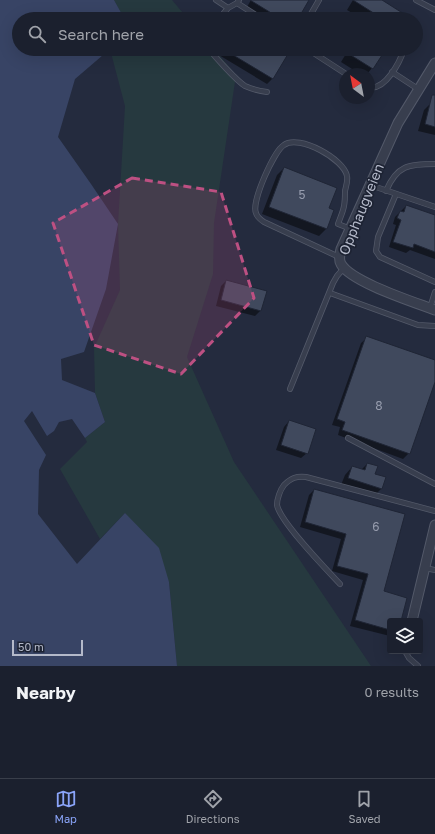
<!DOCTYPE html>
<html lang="en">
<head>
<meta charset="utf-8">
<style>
	:root { --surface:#1b202e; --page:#282d3a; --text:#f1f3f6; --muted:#a0a3aa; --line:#393e4a; --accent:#8aa4f9 }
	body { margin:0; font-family:"Golos Text",sans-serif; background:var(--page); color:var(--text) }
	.controls { position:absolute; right:12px; bottom:12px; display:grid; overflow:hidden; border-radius:4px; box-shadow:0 4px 16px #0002 }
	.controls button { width:36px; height:36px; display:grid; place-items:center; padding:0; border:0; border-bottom:1px solid var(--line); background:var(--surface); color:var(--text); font:20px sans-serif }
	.compass { position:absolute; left:339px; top:68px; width:36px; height:36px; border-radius:50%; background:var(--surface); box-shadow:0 4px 16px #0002; rotate:328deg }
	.scale { position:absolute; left:12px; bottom:10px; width:71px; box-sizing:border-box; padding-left:4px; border:2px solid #b4b9c9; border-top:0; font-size:11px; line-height:14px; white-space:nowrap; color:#b4b9c9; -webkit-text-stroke:3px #1d2333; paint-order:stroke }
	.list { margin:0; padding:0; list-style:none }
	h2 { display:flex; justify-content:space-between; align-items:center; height:52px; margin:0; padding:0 16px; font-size:17px }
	h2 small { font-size:13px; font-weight:400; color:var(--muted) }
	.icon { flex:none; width:22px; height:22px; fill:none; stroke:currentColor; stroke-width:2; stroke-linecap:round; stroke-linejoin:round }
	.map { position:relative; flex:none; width:435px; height:666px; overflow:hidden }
	.search { position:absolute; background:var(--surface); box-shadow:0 4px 16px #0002; left:12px; right:12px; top:12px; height:44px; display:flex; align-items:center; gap:10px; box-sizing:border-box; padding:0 14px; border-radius:22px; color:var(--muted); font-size:15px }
	.sheet { height:112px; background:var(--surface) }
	nav { display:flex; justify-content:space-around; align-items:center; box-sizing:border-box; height:56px; border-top:1px solid var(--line); background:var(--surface); font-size:11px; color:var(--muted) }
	nav a { display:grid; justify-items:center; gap:2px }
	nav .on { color:var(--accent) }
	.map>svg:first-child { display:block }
	.green { fill:#26393f }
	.water { fill:#384465 }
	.shadow { fill:#0007 }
	.building { fill:#40495d; stroke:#1f2535 }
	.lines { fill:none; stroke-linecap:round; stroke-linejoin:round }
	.lane-casing { stroke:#535969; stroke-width:6 }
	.street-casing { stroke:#535969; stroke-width:11 }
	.lane { stroke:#383e4e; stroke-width:4.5 }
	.street { stroke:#383e4e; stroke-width:9 }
	.marked { fill:#bd5082; fill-opacity:0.2; stroke:#bd5082; stroke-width:3; stroke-dasharray:8 5; stroke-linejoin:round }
	.labels { text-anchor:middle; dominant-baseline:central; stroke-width:3.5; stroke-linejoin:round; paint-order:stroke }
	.number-label { font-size:12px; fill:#979dae }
	.street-label { font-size:14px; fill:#b4b9c9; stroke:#1d2333 }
</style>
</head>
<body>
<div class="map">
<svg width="435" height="666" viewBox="0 0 435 666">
	<rect width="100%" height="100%" fill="#242b3e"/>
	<!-- green -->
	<path class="green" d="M114,0H172L188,19H124Z
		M110,49H214L236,75L214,223L213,274L187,357L234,462L371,666H177L169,582L125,513L100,539L60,469L87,442L85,438L105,422L95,393L94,348L120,290L118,224L125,106Z"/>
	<!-- water -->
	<path class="water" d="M0,0H114L124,18L19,19V49H110L75,79L58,137L91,184L118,224L106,289L84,352L61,359L62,380L95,393L105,422L85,438L72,419L59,422L54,431L47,436L32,411L24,421L46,455L39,470L38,514L77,564L125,513L159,548L169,582L177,666H0Z"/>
	<!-- shadow -->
	<path class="shadow" d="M251,0H308L296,19H268L247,7Z
		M353,0H380L404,19H362L347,10Z
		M229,14L238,19H224Z
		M209,49H290L272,79L267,84Z
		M349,49H384L372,68L367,74H360L341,62Z
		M431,103L435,104V135L418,131L424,110Z
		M284,168L328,209L333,210L326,229L319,236L262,214L277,175Z
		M406,206L435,216V259L410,250L406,253L389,247L396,225L393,224L395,217Z
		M226,281L261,310L255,316L216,306L221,286Z
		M367,338L435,362V379L409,453L403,459L338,435L340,427L332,425L361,343Z
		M289,421L307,453L301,458L276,450L284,427Z
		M367,464L382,488L374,496L341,485L345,475L352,467L361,470Z
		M314,490L404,514L383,592L400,621H390V636L350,626L363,580L332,571L341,539L300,527L309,495Z"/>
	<!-- building -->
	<path class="building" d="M250,0H309L298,19H281Z
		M353,0H382L412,19H383Z
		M223,49H291L273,79Z
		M341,49H386L373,69Z
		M432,95H435V127L425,124Z
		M284,167L337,188L329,208L334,210L327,229L269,207Z
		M406,205L435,215V252L414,244L413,248L393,242L401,220L397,218L400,211L404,212Z
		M226,280L267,291L261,311L221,300Z
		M366,336L435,360V382L410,454L342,430L345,422L337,419Z
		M289,420L316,429L308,454L281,445Z
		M367,463L378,466L375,474L386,477L382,489L348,478L352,466L365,470Z
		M314,489L405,514L384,591L407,598L401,621H390V630L355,620L368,574L337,566L346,534L305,522Z"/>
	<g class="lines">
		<!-- lane casing -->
		<g class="lane-casing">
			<path id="lane" d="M216,0L228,8
				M416,0L435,10
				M237,3L262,19
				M219,19L228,8L237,3L239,0
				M308,19L319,0
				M209,49C215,57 237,81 245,86C252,89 259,91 267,92
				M312,52L346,74
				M392,72L418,89
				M369,87C385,91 400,62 404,49
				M370,185L435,207
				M386,191C397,165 409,164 435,164
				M396,194L378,237L376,251L380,257L435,282
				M339,257L264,222C261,220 257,217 256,213C251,202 274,151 284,145C299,134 344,159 347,176C348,181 346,186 345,191C345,196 345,201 344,206C343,212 340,218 338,224L351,229
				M330,293L418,325L435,326
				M430,308L435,292
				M290,389L333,283L337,276L344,268
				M348,438L435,484
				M425,568L435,570
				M340,584C327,570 280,522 277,505C277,499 280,490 284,485C291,478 296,476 306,477L435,511
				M405,651L409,658L418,666"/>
		</g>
		<!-- street casing -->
		<g class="street-casing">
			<path id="street" d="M435,63L398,123L341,249C340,254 338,259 341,264C351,282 414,302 435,310
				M412,621L435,525"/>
		</g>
		<!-- lane -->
		<use href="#lane" class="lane"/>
		<!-- street -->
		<use href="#street" class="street"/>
	</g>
	<!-- marked area -->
	<path class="marked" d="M132,178L221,192L254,298L181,374L94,345L53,223Z"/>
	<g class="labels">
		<!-- number labels -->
		<g class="number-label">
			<text x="302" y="194">5</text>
			<text x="379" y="405">8</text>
			<text x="376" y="526">6</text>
		</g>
		<!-- street labels -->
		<g class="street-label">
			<text transform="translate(361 209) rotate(-68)">Opphaugveien</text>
		</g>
	</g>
</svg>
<div class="controls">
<button><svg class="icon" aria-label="layers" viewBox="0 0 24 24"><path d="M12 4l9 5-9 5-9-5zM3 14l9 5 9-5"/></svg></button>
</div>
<svg class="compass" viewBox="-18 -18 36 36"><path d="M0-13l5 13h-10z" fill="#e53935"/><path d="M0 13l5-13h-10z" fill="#a0a3aa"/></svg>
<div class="scale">50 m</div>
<div class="search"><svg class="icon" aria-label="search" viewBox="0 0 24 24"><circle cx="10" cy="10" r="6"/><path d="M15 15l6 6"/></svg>Search here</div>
</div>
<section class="sheet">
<h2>Nearby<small>0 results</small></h2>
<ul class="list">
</ul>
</section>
<nav>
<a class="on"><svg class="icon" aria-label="map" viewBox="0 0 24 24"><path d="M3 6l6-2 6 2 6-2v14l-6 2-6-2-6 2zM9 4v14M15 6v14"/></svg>Map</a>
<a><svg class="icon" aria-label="directions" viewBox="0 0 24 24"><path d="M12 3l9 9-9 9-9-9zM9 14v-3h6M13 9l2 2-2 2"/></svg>Directions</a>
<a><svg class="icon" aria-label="saved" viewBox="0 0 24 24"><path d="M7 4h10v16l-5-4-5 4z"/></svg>Saved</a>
</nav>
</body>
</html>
